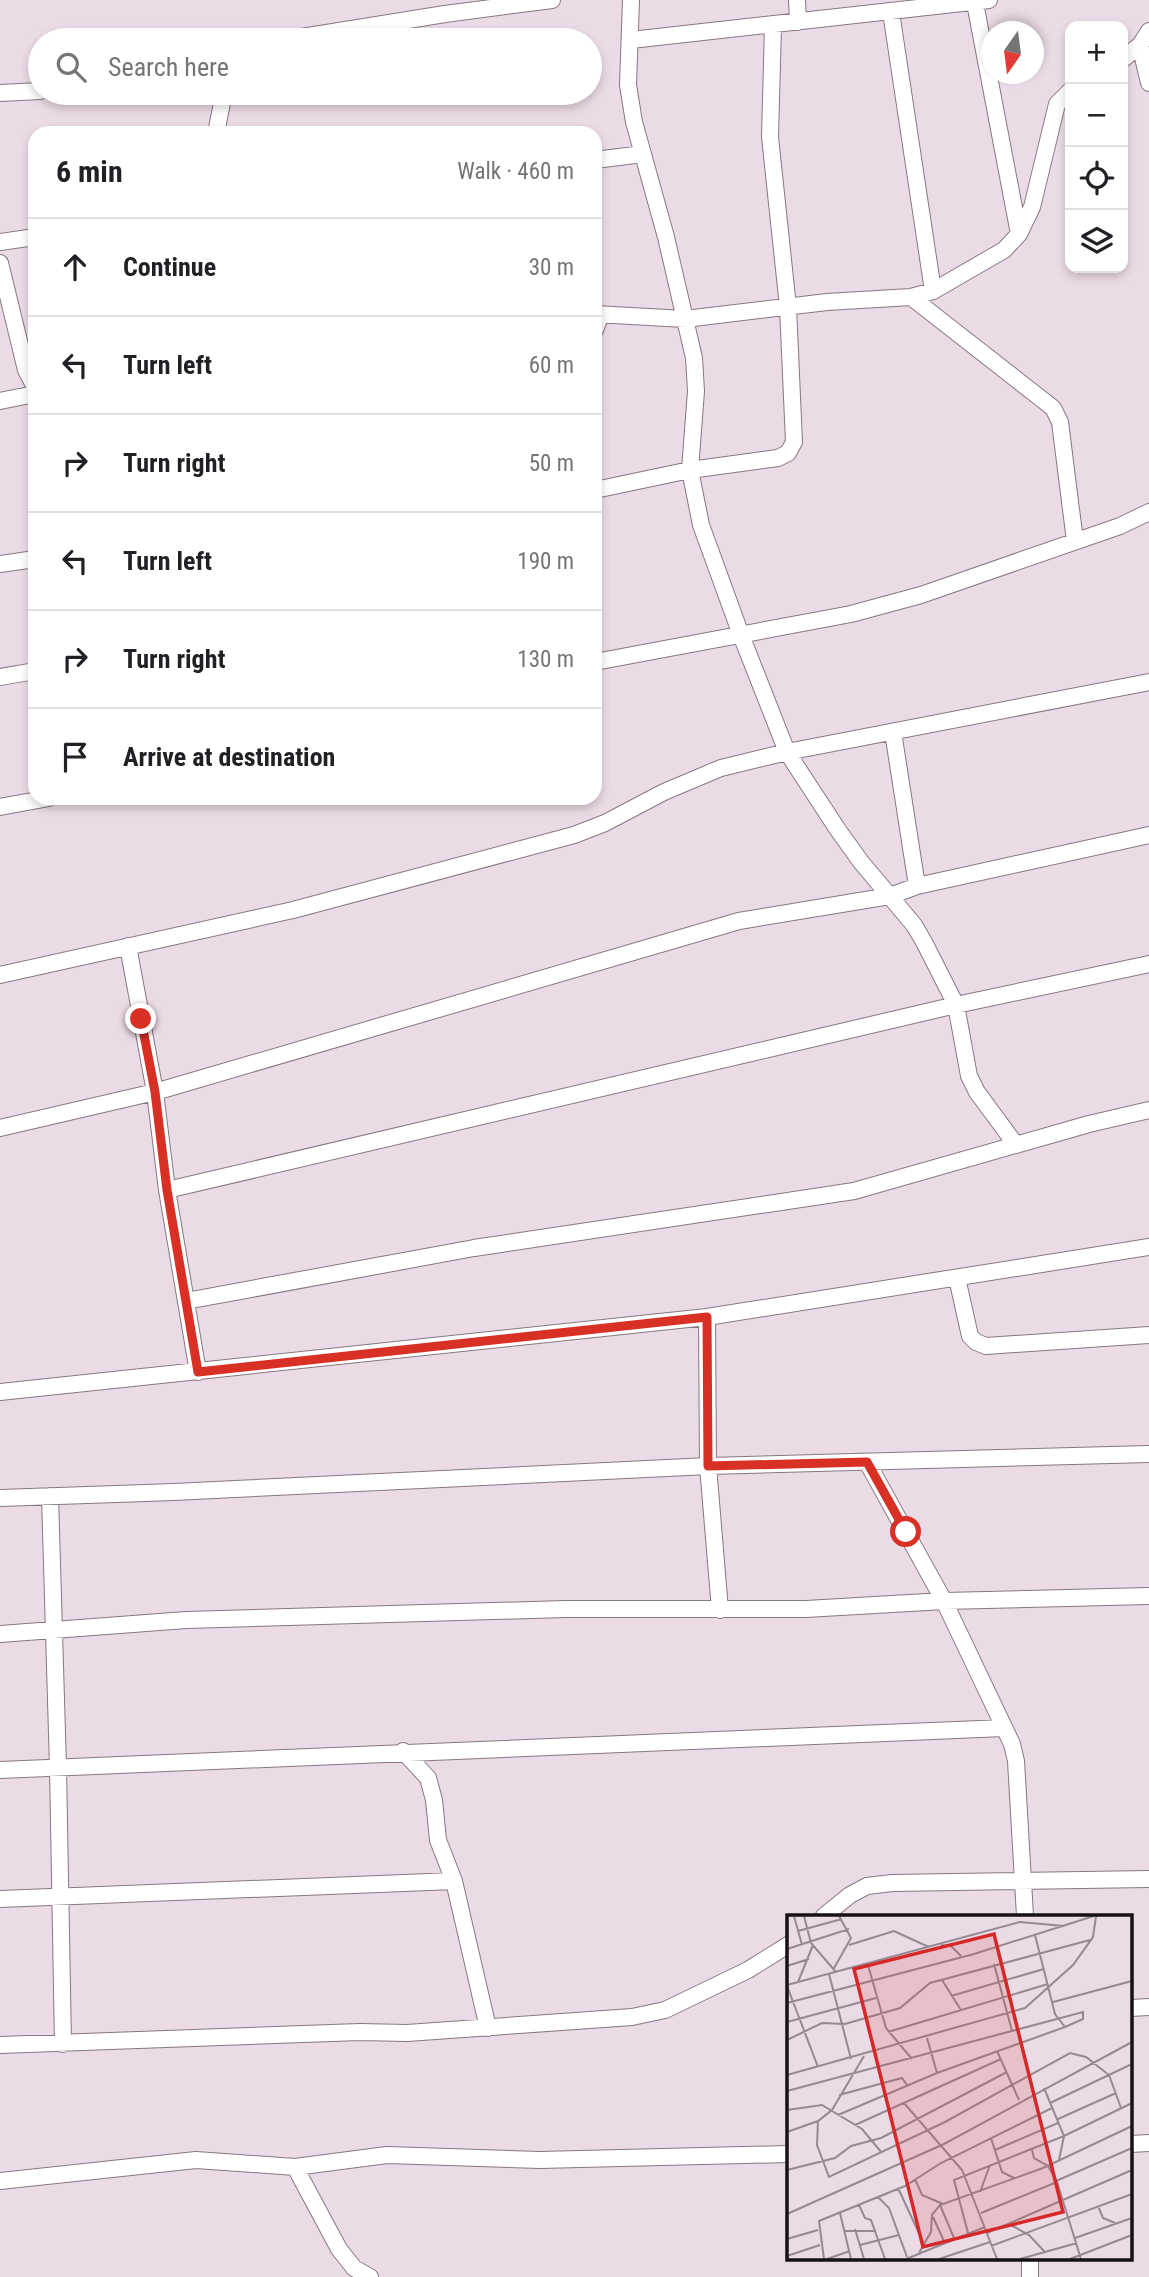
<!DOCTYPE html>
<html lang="en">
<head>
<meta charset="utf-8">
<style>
	:root { --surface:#fff; --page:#f2f2f2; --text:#202124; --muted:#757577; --line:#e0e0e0 }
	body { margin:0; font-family:"Roboto Condensed",sans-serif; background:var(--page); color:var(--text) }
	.controls { position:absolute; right:21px; top:21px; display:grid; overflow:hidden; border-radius:14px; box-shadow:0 4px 10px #0003 }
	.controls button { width:63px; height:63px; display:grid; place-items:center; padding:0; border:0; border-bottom:2px solid var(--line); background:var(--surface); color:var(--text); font:35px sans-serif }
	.compass { position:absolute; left:981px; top:21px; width:63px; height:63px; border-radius:50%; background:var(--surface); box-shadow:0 4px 10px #0003; rotate:194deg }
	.stop { position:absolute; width:21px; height:21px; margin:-16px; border:5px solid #d93025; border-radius:50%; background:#fff }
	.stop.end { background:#d93025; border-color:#fff; box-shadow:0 2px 7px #0008 }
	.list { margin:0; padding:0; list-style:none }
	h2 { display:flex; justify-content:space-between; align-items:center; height:91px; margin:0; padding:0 28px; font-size:30px }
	h2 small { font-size:23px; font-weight:400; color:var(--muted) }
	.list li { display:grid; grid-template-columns:46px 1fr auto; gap:21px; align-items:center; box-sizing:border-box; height:98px; padding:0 28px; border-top:2px solid var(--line) }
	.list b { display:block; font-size:26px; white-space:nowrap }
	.list em { font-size:23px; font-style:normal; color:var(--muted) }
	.icon { flex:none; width:38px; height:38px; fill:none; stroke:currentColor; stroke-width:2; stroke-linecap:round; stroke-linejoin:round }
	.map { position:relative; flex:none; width:1149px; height:2277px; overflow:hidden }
	.search { position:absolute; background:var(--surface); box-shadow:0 4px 10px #0003; left:28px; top:28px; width:574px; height:77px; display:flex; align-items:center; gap:18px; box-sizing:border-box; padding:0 24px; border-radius:38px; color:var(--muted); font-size:26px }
	.panel { position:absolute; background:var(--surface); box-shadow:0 4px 10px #0003; left:28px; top:126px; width:574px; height:679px; border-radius:21px }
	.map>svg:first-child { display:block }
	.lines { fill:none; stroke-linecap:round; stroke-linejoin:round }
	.minor-casing { stroke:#867882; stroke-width:18 }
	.minor { stroke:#fff; stroke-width:16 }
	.route { stroke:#d93025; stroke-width:9 }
	.inset-road { fill:none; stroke:#968a92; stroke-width:2 }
	.view { fill:#d62828; fill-opacity:0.15; stroke:#d62828; stroke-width:3.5 }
	.inset-edge { fill:none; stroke:#161115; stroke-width:3.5 }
</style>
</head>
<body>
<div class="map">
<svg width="1149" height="2277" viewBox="0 0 1149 2277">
	<rect width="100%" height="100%" fill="#ebdbe6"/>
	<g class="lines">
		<!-- minor casing -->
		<g class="minor-casing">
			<path id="minor" d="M631,0L628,85L634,122L666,237L694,358L696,391L690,470L701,525L741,635L787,752L838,830L861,862L914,925L924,942L956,1005L969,1076L977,1092L1016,1145
				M797,0L798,22
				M975,3L1019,234
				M891,12L933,291
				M283,40L445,14L552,0
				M631,40L989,0
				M1140,45L1149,83
				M1123,59L1140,45L1149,31
				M0,93L40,91
				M216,133L224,93
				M595,160L643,154
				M0,242L35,237
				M0,263L26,370L35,387
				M911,297L1053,408L1060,422L1075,541
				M595,314L685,319L827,302L911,297L933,291L1004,250L1019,234L1032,207L1057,104L1070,91
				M595,330L601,314
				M0,401L35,394
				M595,490L690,470L778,458L788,453L794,442L788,307L770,137L773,25
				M0,564L35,559
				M595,662L851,614L921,595L1120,526L1149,512
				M0,677L35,671
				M893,732L917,886
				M0,807L49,798
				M128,946L155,1092L167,1190L198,1372
				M0,975L293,910L574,835L605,823L664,792L721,768L787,752L1149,682
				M0,1128L155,1092L739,921L890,896L917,886L1149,835
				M167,1190L956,1005L1149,964
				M957,1278L970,1336L976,1342L986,1346L1149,1335
				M186,1301L474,1248L854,1191L1089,1124L1149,1110
				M707,1317L708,1466L720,1610
				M0,1392L707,1317L1149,1247
				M867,1462L944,1601L1012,1744L1016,1761L1025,1916
				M50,1496L58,1767L63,2044
				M0,1498L174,1492L708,1466L1149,1454
				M0,1634L186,1620L565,1609H806L944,1601L1149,1596
				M403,1751L428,1778L434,1800L438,1840L454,1881L488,2028
				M0,1770L1004,1728
				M0,1899L454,1881
				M824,1916L850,1895L867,1886L892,1883L1149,1879
				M1130,2008L1149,2007
				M0,2045L360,2032L407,2033L632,2017L665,2010L748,1970L788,1945
				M1130,2144L1149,2143
				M295,2167L339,2249L354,2268L370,2277
				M0,2181L196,2160L295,2167L387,2155L540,2160L788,2154
				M1030,2277V2258"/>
		</g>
		<!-- minor -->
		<use href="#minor" class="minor"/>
	</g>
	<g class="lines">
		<!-- route -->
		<path class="route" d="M141,1019L155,1092L167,1190L198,1372L707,1317L708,1466L867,1462L906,1532"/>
	</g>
	<!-- overview -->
	<g transform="translate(787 1915)">
		<rect width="345" height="345" fill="#ebdbe6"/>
		<path class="inset-road" d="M7,1L15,30M17,1L24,28L49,57M11,16L55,4M248,20L268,99L278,112M62,30L107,16L142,32M154,30L164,31L174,41M0,34L62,14M207,49L225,116M81,50L99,113L125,144M0,51L22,44M46,55L64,23L52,1M42,59L64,144M155,65L174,95M11,67L26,30M0,70L233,7L277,11M0,71L31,152M164,81L257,54M266,87L345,66M0,88L187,39L307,1M0,107L89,83M101,117L261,69M140,123L150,158M0,125L35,108L58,109L113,93L143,68L303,25M210,136L232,185M0,160L238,93L286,50L306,22L309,1M257,173L277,221L272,245M0,176L296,97V104L278,112L150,158L51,200M52,180L115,163L120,170M117,188L175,255L210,344M263,188L345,149M0,195L35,190L75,214L95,238M271,204L329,178M31,206L30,230L42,262L158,207L283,138L299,142L322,160L334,193M68,210L214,144M0,217L31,206L45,195L77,141M204,223L215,257L227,263M208,235L271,208M245,235L247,243L261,251L270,267L294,344M0,255L48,243L64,231L94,223L220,157M128,264L135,280L156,289M269,266L345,233M111,273L136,327M193,277L203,250M91,282L102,293L120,342M72,290L78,303L84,305L98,344M153,290L167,323M311,291L316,303L328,308M53,298L64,344M194,298L270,267M0,299L157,229L345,127M146,302L157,326M222,309L242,320L258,337M68,314L77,344M57,316H89M181,318L167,265L277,221L345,188M200,318L345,255M288,323L345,303M0,324L31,315M73,330L112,320M204,331L345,279M132,338L144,317L145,300L153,290L256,253L345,211M0,341L33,330M37,344L32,306L118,271L154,248L265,193M40,344L63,336M119,344L198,312M152,344L203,327M233,344L290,328M283,344L345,320"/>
		<path class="view" d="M207,19L276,297L136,332L67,54Z"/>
		<rect width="345" height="345" class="inset-edge"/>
	</g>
</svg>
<div class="controls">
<button>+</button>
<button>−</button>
<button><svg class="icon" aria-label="locate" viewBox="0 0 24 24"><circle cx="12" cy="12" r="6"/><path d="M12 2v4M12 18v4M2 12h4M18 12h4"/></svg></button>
<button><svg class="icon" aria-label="layers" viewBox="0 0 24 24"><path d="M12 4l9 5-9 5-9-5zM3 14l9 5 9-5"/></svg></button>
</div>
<svg class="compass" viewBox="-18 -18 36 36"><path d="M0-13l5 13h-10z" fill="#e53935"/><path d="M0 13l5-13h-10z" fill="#757577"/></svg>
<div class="stop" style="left:906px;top:1532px"></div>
<div class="stop end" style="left:141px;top:1019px"></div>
<div class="search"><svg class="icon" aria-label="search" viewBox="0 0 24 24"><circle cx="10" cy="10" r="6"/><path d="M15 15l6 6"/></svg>Search here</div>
<section class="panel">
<h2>6 min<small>Walk · 460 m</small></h2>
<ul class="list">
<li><svg class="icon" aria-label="ahead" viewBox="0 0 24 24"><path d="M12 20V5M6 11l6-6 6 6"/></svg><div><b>Continue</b></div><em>30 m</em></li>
<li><svg class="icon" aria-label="left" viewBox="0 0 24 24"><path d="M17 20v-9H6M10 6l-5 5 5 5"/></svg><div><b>Turn left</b></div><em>60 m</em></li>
<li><svg class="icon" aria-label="right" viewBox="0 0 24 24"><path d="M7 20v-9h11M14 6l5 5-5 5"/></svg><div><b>Turn right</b></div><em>50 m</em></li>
<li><svg class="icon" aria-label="left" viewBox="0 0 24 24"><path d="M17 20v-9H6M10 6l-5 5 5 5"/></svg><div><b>Turn left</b></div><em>190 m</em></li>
<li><svg class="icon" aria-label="right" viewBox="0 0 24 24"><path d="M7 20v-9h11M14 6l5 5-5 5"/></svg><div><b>Turn right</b></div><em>130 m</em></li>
<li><svg class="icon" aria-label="arrive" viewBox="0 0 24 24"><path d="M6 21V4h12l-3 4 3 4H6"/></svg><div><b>Arrive at destination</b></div></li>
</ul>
</section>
</div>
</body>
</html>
